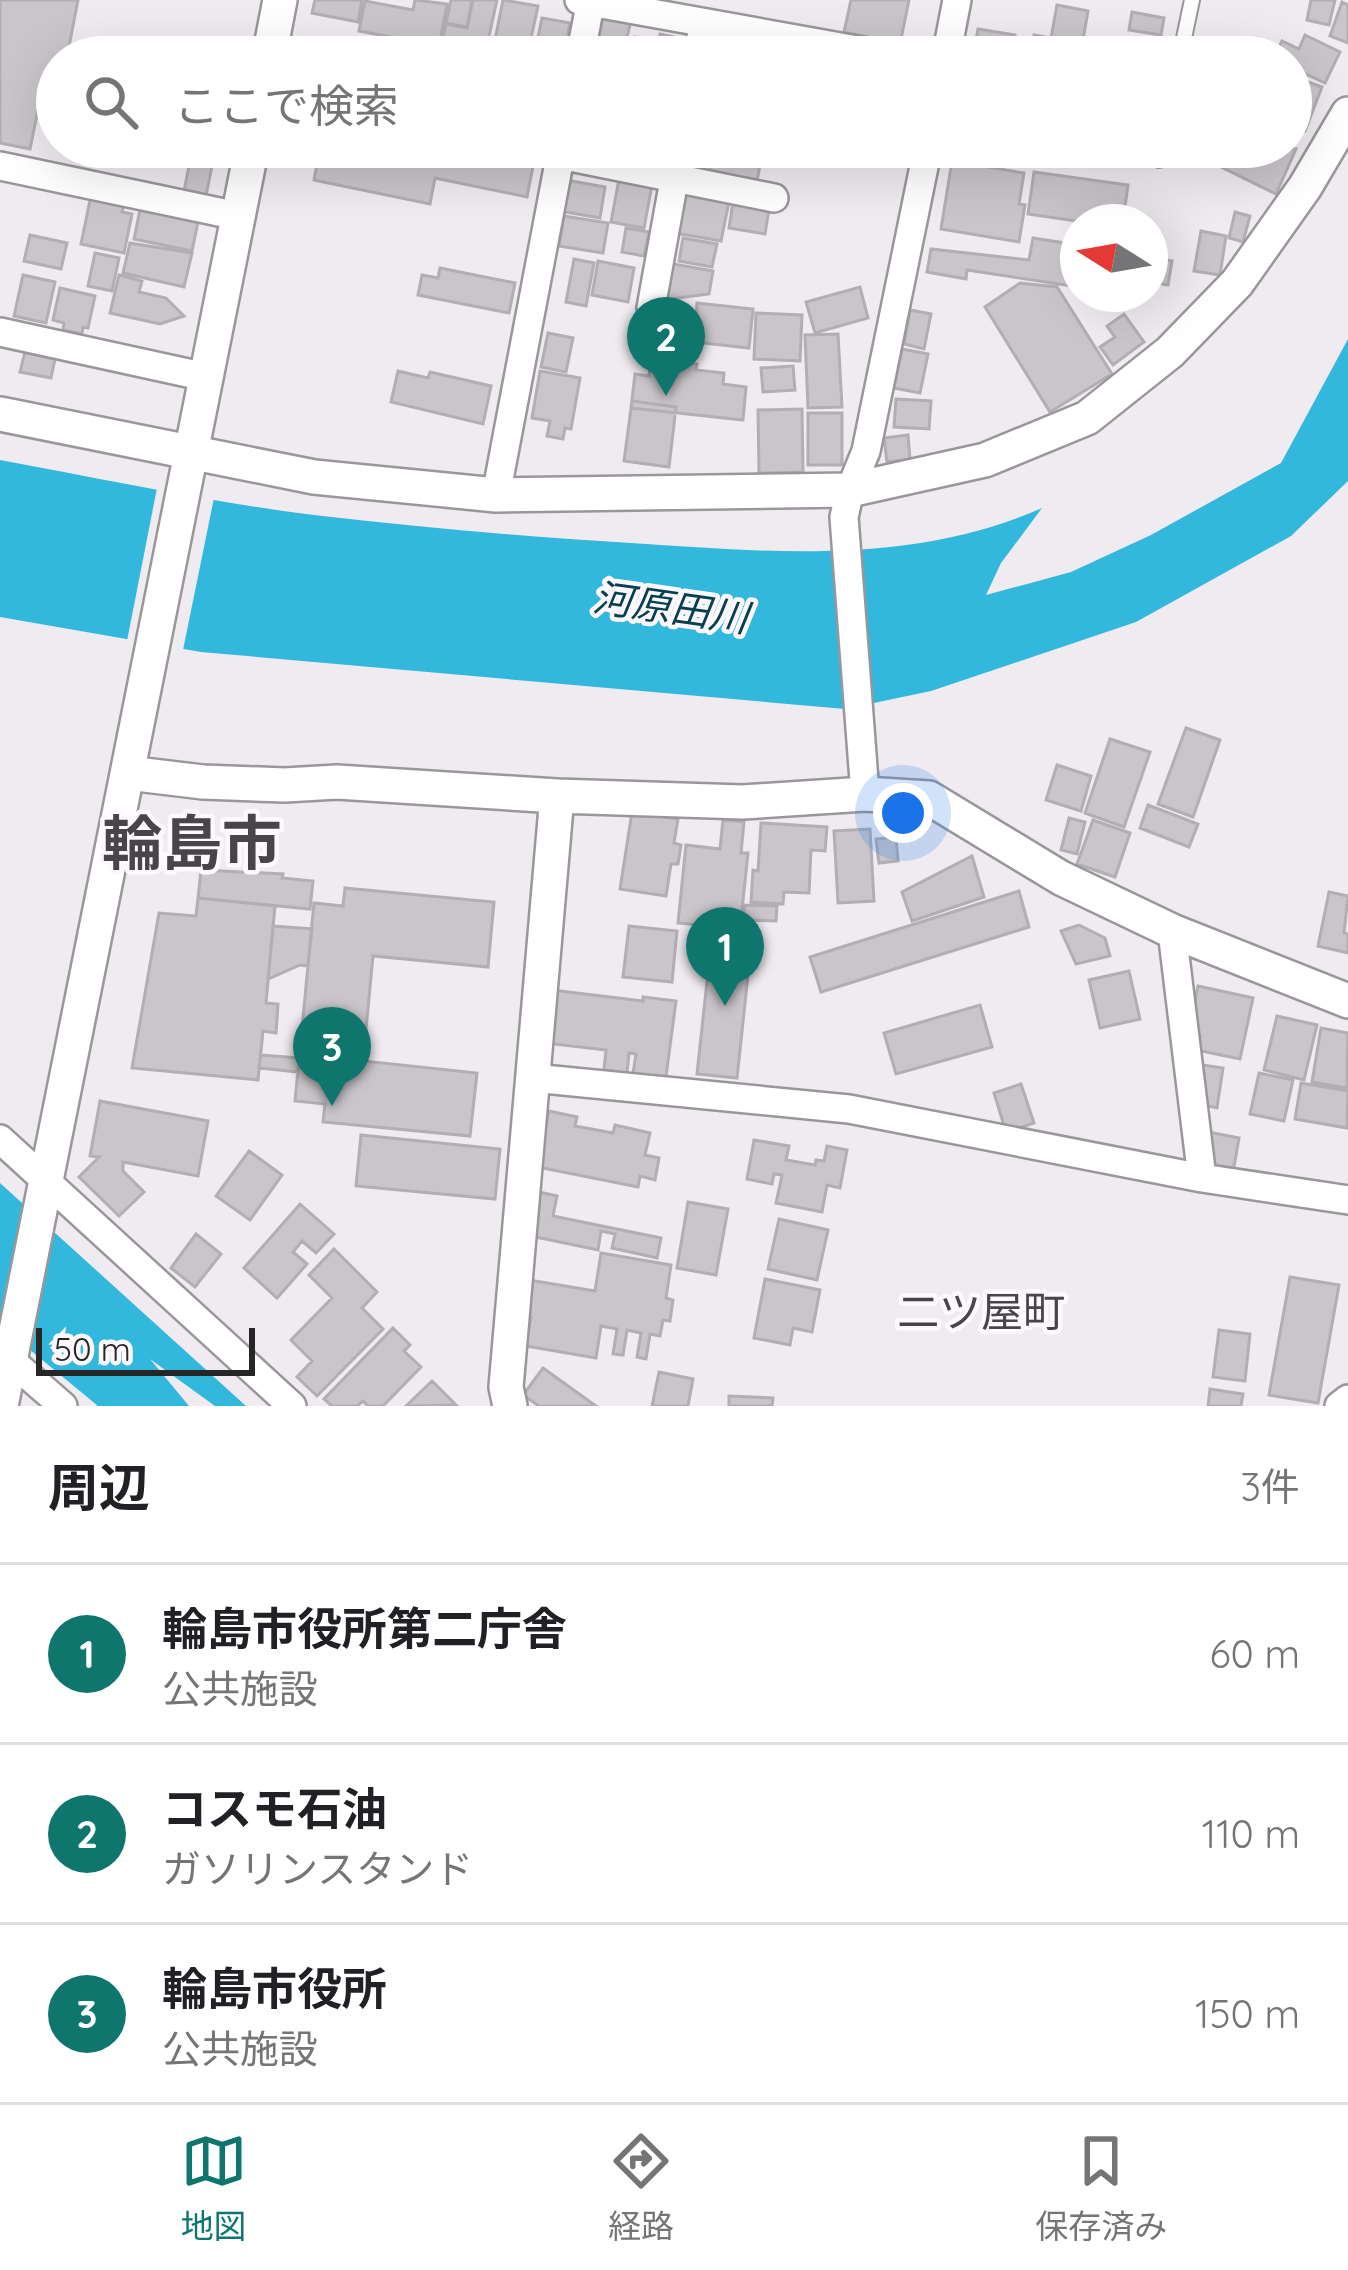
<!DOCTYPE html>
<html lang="ja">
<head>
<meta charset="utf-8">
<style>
	:root { --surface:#fff; --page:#f2f2f2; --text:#202124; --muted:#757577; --line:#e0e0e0; --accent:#0f766e }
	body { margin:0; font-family:Quicksand,"Noto Sans JP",sans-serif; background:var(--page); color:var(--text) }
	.compass { position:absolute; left:1060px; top:204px; width:108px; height:108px; border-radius:50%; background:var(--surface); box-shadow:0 12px 48px #0002; rotate:281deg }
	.scale { position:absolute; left:36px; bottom:30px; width:219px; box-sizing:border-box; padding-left:12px; border:6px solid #272627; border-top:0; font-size:33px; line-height:42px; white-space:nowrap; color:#272627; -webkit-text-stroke:9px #fcf8fd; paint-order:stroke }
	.you { position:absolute; left:903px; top:813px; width:42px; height:42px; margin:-30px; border:9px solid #fff; border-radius:50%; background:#1a73e8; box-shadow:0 0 0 18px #1a73e833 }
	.badge { display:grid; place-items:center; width:78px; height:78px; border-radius:50%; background:var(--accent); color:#fff; font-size:39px; font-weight:700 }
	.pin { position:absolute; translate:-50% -99px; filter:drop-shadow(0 3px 6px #0008) }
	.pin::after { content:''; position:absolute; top:63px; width:42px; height:36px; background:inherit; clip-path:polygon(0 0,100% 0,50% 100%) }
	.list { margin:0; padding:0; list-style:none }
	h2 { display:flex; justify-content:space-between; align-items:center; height:156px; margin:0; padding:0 48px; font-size:51px }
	h2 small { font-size:39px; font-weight:400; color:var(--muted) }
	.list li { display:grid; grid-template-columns:78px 1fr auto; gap:36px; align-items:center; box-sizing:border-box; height:180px; padding:0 48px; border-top:3px solid var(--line) }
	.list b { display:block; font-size:45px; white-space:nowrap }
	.list p { margin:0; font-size:39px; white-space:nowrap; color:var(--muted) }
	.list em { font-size:39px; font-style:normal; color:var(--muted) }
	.icon { flex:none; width:66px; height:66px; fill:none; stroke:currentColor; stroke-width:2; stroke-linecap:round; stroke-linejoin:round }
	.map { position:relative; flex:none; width:1348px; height:1406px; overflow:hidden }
	.search { position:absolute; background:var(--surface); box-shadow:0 12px 48px #0002; left:36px; right:36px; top:36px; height:132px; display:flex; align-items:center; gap:30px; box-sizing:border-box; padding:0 42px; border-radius:66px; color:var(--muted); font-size:45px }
	.sheet { height:696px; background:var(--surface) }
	nav { display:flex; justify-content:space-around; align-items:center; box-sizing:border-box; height:168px; border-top:3px solid var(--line); background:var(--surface); font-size:33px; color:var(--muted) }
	nav a { display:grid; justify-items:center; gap:6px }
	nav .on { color:var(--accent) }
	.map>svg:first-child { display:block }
	.water { fill:#32b7dd }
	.pier { fill:#efebf0 }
	.building { fill:#c9c5ca; stroke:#b2aeb3; stroke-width:3 }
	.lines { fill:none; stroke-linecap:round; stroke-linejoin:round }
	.service-casing { stroke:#9a979b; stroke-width:18 }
	.minor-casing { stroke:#9a979b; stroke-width:32 }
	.tertiary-casing { stroke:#9a979b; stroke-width:38 }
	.service { stroke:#fff; stroke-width:14 }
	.minor { stroke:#fff; stroke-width:27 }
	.tertiary { stroke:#fff; stroke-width:33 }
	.labels { text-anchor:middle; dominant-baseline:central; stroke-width:9; stroke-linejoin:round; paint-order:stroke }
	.water-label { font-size:39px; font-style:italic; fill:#064050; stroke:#fcf8fd }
	.quarter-label { font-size:42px; fill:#484549; stroke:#fcf8fd }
	.town-label { font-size:60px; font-weight:bold; fill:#484549; stroke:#fcf8fd }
</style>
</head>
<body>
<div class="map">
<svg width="1348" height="1406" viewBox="0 0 1348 1406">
	<rect width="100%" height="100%" fill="#efebf0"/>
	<!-- water -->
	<path class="water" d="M1348,339V481L1291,536L1136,622L931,691L845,709L201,652L0,617V460C104,479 209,502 314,515C419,527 525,537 631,543C770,552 911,566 1042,508L1001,563L986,595L1071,572L1151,535L1281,463Z
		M0,1183L246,1406H215L150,1359L189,1406H98L0,1325Z"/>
	<!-- pier -->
	<path class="pier" d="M158,483L215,493L182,655L126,646Z"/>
	<!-- building -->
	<path class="building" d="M0,0H78L67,57H57V104L40,100L30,149L0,143Z
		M315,0H362L358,22L312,13Z
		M415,0L447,4L439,46L359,31L365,1L413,10Z
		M451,0H472L467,27L446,23Z
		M473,0H497L485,54L441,45L446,24L467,28Z
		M503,0L538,6L527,57L492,55Z
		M851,0H909L900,44L844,32Z
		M1311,0H1335L1329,25L1307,20Z
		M1342,2L1348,5V43L1330,36Z
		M1057,5L1088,11L1080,57H1030L1034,35L1051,38Z
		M604,10L632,16L623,55L596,49Z
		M1132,12L1164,18L1161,35L1129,30Z
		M542,18L570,23L564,57H534Z
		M978,29L1015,35L1011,57H973Z
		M660,34L683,39L680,57H655Z
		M1305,35L1340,52L1325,83L1291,67V57H1274L1282,41L1299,49Z
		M635,37L656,42L652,57H630Z
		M1291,76L1322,87L1305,131L1291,126Z
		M320,147H492L535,156L527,197L435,178L430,204L314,180Z
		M714,147H763L757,182L709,173Z
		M1062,147H1138L1150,148L1148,164L1061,152Z
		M1247,147L1296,149L1276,194L1217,165L1223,153L1242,161Z
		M192,151L214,156L206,196L184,191Z
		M952,161L1024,173L1019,204L1025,205L1019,242L941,229Z
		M1034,172L1128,185L1123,222H1083L1028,214Z
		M619,179L652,185L644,228L611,222Z
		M566,180L605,187L600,218L560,211Z
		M682,194L729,202L721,241L675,233Z
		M91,195L124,203L122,212L132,214L124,253L81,244Z
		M733,202L769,209L765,234L729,228Z
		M141,205L199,217L192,251L134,239Z
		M1235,212L1250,216L1243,242L1229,238Z
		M564,216L608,223L603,253L559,246Z
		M626,228L649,232L644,256L622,252Z
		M1201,231L1226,236L1220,275L1194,271Z
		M30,235L67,243L61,269L24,261Z
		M683,238L717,244L712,267L679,261Z
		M1033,238L1078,245V287L967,270L966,279L927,272L931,249L1029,260Z
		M130,243L192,253L184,287L123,273Z
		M95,253L119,258L112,291L88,286Z
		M1150,257L1172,261L1168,285L1150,282Z
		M574,259L594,263L586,306L566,302Z
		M598,261L634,268L628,302L592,295Z
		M668,263L713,271L709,294L662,300Z
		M440,268L515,283L509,313L418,295L422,275L438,278Z
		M23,275L55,282L46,323L14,316Z
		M119,275L142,281L139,292L166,298L184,316L160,324L110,313Z
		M1020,283L1057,287L1112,374L1050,412L985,307Z
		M860,287L868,318L815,333L806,302Z
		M60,288L95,296L88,328L83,327L82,334L63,330L64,323L53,320Z
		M697,303L753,309L749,348L694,342Z
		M910,310L931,314L924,349L904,344Z
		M756,313L802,315L800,361L754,359Z
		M1124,314L1144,342L1113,365L1100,347L1115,337L1107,326Z
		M548,333L573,338L566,372L541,367Z
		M838,334L842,407L808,408L805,335Z
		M902,349L928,354L920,393L894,388Z
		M25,352L55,359L51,378L20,372Z
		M651,359L697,364L696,370L724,373L723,384L746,387L743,420L631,408L635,374L649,376Z
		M793,366L795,390L763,392L761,368Z
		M398,371L428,378L430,372L491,386L483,424L391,402Z
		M540,371L580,378L571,429L565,428L563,439L547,436L550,421L532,418Z
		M896,399L931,401L929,429L894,427Z
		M632,401L676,407L669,467L624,461Z
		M802,409L803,472L759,473L758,410Z
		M808,413H842V465H808Z
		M908,435L910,459L887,462L884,438Z
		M1186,728L1220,740L1193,817L1158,804Z
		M1110,739L1150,752L1124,827L1085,813Z
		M1057,765L1091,776L1081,811L1046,800Z
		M1148,805L1198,824L1189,847L1140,828Z
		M632,812L678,819L674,843L681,845L678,864H671L666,896L620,889Z
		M1069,818L1085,822L1077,854L1061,850Z
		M723,820L744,822L741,853H748L740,929L678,923L686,845L720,849Z
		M1093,820L1130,833L1115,877L1077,864Z
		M761,823L827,827L825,851L811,850L809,893L784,892L783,904L751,902L753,870L758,871Z
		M870,829L874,901L838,903L834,831Z
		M896,837L898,861L879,863L876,839Z
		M972,856L984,897L912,921L902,892Z
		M201,870L283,874L282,878L313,881L310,909L198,898Z
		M345,888L494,902L488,967L373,956L363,1061L477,1073L470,1136L323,1122L325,1104L295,1101L314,903L343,906Z
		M1019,891L1029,927L821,992L810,957Z
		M1329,892L1348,896L1344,933L1348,934V953L1318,946Z
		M198,898L275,906L266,1003L278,1004L276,1033L263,1031L258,1080L132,1068L159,913L196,916Z
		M744,905L777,906L776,921L744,920Z
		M1079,925L1105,938L1110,956L1076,964L1061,931Z
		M273,926L312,929L308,966L300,965L268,979Z
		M629,926L677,931L672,982L623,977Z
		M712,935L752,938L737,1078L697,1074Z
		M1129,971L1140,1019L1100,1028L1089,980Z
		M1198,986L1253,998L1240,1059L1197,1050L1200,1036L1188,1034Z
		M552,990L643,1001V997L676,1001L665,1084L632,1080L636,1054L629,1053L627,1073L604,1070L606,1050L545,1043Z
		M980,1005L992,1047L896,1074L884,1033Z
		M1277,1016L1317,1025L1304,1080L1264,1070Z
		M1321,1028L1348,1033L1347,1088L1312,1082Z
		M261,1055L299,1058L298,1072L259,1068Z
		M1189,1063L1223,1068L1217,1108L1195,1103Z
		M1259,1073L1293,1080L1284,1121L1250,1114Z
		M1301,1083L1348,1091L1347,1128L1295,1119Z
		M1021,1084L1034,1123L1006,1132L994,1093Z
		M100,1101L208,1121L198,1176L123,1162V1171L144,1192L119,1216L79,1177L99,1157L90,1156Z
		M549,1111L577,1117L575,1126L613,1133L615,1125L650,1133L645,1155L659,1158L655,1180L640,1176L638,1187L538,1167Z
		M1198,1130L1239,1138L1232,1178L1205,1173Z
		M361,1135L500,1149L495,1199L356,1186Z
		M754,1140L789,1146L786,1160L815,1165L816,1160L824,1161L827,1146L847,1150L840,1188L827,1185L822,1212L776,1203L782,1175L774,1174L772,1184L747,1179Z
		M249,1151L282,1175L250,1220L216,1196Z
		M539,1192L557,1196L553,1216L661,1238L657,1258L612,1248L615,1234L601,1231L598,1250L531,1236Z
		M688,1202L728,1209L716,1275L677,1268Z
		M300,1204L334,1234L316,1253L302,1241L293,1252L307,1264L277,1298L244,1268Z
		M779,1219L828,1230L817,1280L768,1269Z
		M196,1234L221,1254L195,1287L171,1268Z
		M334,1249L377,1292L362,1308L383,1329L317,1396L297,1377L312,1361L291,1340L332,1298L309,1275Z
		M601,1253L671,1265L666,1298L673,1300L670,1321L663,1320L660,1336L650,1334L646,1359L637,1357L641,1333L627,1330L623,1355L613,1354L617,1329L601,1326L596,1358L526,1346L531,1317L523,1316L529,1280L595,1291Z
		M1290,1277L1339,1285L1318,1403L1269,1395Z
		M765,1279L820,1290L812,1332L793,1328L790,1345L754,1338Z
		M393,1328L410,1345L404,1351L421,1367L383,1406H368L363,1401L357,1406H332L324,1399Z
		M1219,1330L1250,1334L1245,1381L1213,1377Z
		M543,1368L596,1406H539L523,1395Z
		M659,1372L693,1379L688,1406H652Z
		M432,1381L456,1405L406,1406Z
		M1210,1389L1243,1394L1241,1406H1208Z
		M729,1396L773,1398L772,1406H729Z"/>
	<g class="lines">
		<!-- service casing -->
		<g class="service-casing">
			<path id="service" d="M1180,57L1192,0
				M1159,160L1161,147"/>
		</g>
		<!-- minor casing -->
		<g class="minor-casing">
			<path id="minor" d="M579,0L896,57
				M580,57L591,0
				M697,57L704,23
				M946,57L957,0
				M560,155L774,198
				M0,166L238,216
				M651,308L680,147
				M0,332L206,377
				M496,495L562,147
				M865,794L844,517L850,490L866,451L928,147
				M1172,931L1202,1178
				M533,1078L849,1109L1202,1178L1348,1200
				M0,1139L292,1406
				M0,1351L63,1406
				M1339,1406L1348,1399"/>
		</g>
		<!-- tertiary casing -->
		<g class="tertiary-casing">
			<path id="tertiary" d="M269,57L280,0
				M0,414L314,477L496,495L850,490L985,460L1087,418L1170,352L1237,283L1305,187L1348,114
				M128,773L203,782L285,785L337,782L557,796L743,802L865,794L929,798L1061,878L1172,931L1348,1001
				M1,1406L252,147
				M510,1406L506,1387L557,796"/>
		</g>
		<!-- service -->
		<use href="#service" class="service"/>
		<!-- minor -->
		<use href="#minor" class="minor"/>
		<!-- tertiary -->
		<use href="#tertiary" class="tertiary"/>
	</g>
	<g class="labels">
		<!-- water labels -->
		<g class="water-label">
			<text transform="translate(671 607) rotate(8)">河原田川</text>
		</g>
		<!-- quarter labels -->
		<g class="quarter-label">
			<text x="981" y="1311">二ツ屋町</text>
		</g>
		<!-- town labels -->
		<g class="town-label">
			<text x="192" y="842">輪島市</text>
		</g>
	</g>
</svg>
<svg class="compass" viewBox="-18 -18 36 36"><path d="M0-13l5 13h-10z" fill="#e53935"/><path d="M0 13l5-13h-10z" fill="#757577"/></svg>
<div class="scale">50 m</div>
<div class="you"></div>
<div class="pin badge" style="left:725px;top:1006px">1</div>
<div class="pin badge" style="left:666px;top:396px">2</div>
<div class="pin badge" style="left:332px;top:1106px">3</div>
<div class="search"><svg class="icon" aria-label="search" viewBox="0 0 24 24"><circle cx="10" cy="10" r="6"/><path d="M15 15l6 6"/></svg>ここで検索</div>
</div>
<section class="sheet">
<h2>周辺<small>3件</small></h2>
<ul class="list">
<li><span class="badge">1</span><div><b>輪島市役所第二庁舎</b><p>公共施設</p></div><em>60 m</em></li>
<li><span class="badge">2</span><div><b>コスモ石油</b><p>ガソリンスタンド</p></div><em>110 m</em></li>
<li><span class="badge">3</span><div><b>輪島市役所</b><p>公共施設</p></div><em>150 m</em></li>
</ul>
</section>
<nav>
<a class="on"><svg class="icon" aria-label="map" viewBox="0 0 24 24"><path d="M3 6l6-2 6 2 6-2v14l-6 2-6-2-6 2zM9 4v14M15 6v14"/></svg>地図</a>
<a><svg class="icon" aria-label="directions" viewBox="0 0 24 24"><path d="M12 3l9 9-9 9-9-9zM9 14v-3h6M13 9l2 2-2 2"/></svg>経路</a>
<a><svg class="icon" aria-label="saved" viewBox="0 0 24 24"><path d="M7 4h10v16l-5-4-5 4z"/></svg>保存済み</a>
</nav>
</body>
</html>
